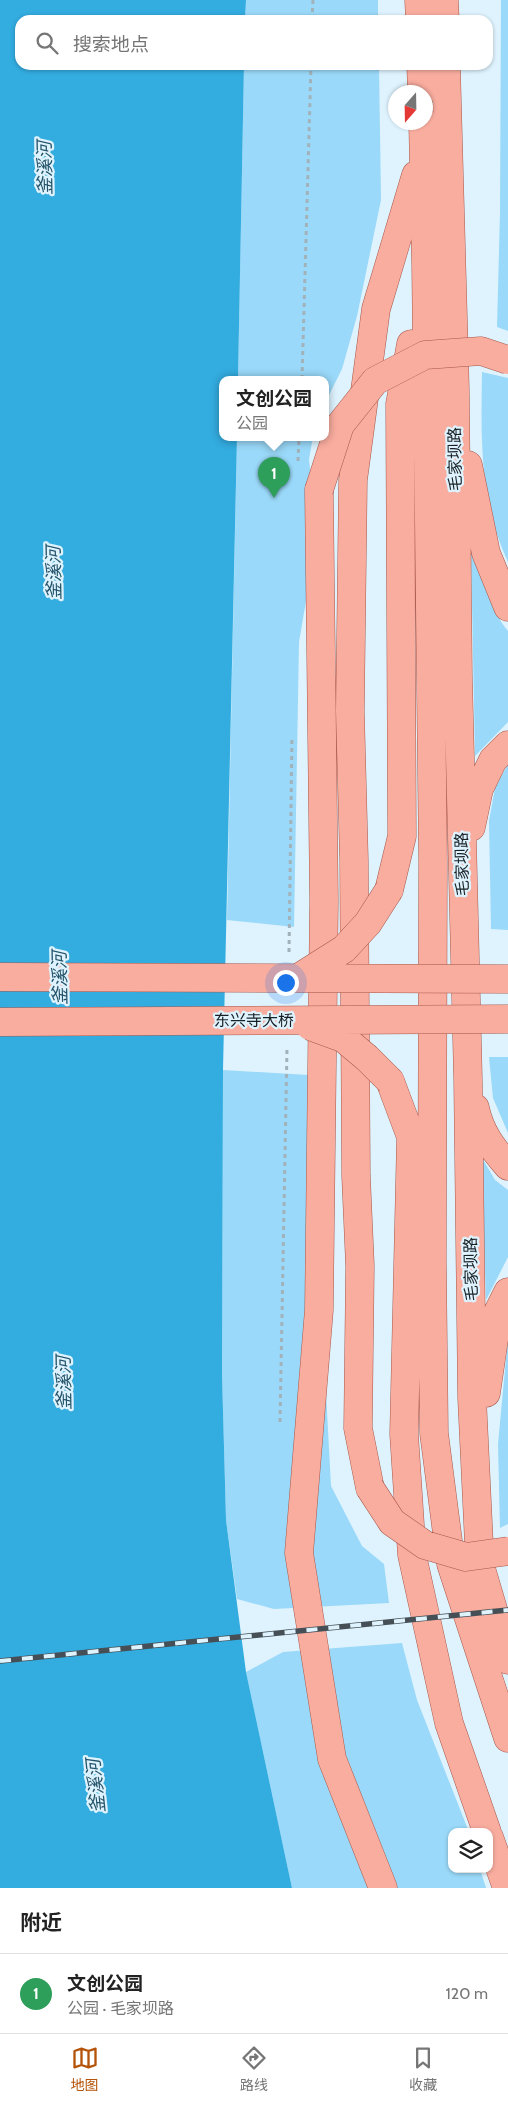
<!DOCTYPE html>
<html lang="zh">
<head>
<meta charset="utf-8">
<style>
	:root { --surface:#fff; --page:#f2f2f2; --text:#222; --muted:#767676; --line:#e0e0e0; --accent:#b45309 }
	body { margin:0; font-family:Cabin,"Noto Sans SC",sans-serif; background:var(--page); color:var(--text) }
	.controls { position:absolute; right:15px; bottom:15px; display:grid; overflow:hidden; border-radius:10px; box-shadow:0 1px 4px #0004 }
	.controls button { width:45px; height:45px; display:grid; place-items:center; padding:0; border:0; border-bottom:1px solid var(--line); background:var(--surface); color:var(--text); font:25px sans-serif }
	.compass { position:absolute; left:388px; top:85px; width:45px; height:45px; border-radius:50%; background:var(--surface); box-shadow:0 1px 4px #0004; rotate:200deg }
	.you { position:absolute; left:285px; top:982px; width:18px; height:18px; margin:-12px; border:4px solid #fff; border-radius:50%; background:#1a73e8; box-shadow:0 0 0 8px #1a73e833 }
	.badge { display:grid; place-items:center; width:32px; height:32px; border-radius:50%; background:var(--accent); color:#fff; font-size:16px; font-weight:700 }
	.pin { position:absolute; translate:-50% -41px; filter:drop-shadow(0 1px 2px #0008) }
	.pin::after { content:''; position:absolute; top:26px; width:18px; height:15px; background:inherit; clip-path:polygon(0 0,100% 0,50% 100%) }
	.popup { position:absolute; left:219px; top:376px; width:110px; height:65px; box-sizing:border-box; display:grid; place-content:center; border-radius:10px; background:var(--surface); filter:drop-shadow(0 1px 4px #0005); font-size:16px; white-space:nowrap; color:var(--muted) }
	.popup b { font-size:19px; color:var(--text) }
	.popup::after { content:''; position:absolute; left:50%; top:100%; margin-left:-10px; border:10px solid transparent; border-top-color:var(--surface) }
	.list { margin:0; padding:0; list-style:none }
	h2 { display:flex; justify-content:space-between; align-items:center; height:65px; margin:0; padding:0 20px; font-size:21px }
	h2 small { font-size:16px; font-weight:400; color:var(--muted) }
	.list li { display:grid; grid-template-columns:32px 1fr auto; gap:15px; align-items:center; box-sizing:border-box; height:80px; padding:0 20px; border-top:1px solid var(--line) }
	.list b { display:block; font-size:19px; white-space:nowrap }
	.list p { margin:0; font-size:16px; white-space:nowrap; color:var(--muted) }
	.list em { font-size:16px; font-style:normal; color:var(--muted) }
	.icon { flex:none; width:28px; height:28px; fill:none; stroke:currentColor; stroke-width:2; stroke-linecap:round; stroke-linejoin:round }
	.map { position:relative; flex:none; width:508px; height:1888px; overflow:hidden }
	.search { position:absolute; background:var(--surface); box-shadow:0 1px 4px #0004; left:15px; right:15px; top:15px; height:55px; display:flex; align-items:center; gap:12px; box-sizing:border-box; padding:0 18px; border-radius:15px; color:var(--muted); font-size:19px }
	.sheet { height:145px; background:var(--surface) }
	nav { display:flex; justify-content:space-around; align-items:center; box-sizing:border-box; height:70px; border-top:1px solid var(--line); background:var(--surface); font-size:14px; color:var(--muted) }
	nav a { display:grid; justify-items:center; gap:2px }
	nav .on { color:var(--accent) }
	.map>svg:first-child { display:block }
	.green { fill:#9ad9f9 }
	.water { fill:#33ace0 }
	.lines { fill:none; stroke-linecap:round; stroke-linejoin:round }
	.primary-casing { stroke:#a8584a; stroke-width:29 }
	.path { stroke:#a2b2bb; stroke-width:3; stroke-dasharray:4 4; stroke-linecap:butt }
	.primary { stroke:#f9ad9f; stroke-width:28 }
	.rail-casing { stroke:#454f55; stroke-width:5.5 }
	.rail { stroke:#def3fe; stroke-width:4; stroke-dasharray:11; stroke-linecap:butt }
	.primary-bridge-casing { stroke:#a8584a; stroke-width:29; stroke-linecap:butt }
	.primary-bridge { stroke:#f9ad9f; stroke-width:28 }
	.labels { text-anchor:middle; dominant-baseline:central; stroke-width:4.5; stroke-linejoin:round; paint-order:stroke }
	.street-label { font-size:16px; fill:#192024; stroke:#def3fe }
	.water-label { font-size:18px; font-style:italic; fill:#245369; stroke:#def3fe }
</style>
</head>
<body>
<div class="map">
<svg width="508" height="1888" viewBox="0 0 508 1888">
	<rect width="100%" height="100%" fill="#def3fe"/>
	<!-- green -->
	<path class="green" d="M246,0H378V20H245Z
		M501,0H508V331L497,327L500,213Z
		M244,65H379L381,200L357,316L342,369L325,403V379H238Z
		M482,372L508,378V562C479,500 481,438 482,372Z
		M237,437H313L309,459L317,537L299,642L294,927L227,920Z
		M471,550C480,572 492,613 508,631V722L475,756Z
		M508,764V930L491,929L489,821L495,788Z
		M489,1057H508V1133L493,1098Z
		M223,1070L309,1075L331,1486L362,1546L384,1564L389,1603L274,1609L237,1599L226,1520L222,1374Z
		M481,1156L495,1180L508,1190V1257L486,1300Z
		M508,1338V1524L500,1528L498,1444Z
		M402,1643L417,1700L469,1832H452V1869H480L486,1888H292L246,1672L283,1652Z"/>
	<!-- water -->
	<path class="water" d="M0,0H246L245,20H20V65H244L238,379H223V437H237L223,1070L222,1374L226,1520L246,1672L292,1888H0Z"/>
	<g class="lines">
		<!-- primary casing -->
		<g class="primary-casing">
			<path id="primary" d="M419,0L420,20
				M444,0L445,20
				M421,65L422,92
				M446,65L455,390L458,676L468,1079L472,1398L480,1565L508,1660
				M423,122L426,264L433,862L432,1260L434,1433L451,1564L508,1738
				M468,465L486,553L508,607
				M319,490L324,901L319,1310L299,1553L332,1759L383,1888
				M471,827L479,789L493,760L508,745
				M389,890L402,836L400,404L411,344
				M390,1081L411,1137L404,1434L412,1555L449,1723L487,1832
				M475,1108C480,1132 492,1148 508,1166
				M486,1393L498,1312L508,1292
				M370,1488L358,1428L360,1266L356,1176L354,860L350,711L353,480L376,309L416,175
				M489,1837L507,1888"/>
		</g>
		<!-- path -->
		<path class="path" d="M312,20L313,0
			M302,379L311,65
			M298,461L299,437
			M289,952L292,736
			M280,1422L287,1048"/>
		<!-- primary -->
		<use href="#primary" class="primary"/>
		<!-- rail casing -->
		<g class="rail-casing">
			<path id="rail" d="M0,1661L508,1610"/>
		</g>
		<!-- rail -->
		<use href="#rail" class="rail"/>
		<!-- primary-bridge casing -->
		<g class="primary-bridge-casing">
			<path id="primary-bridge" d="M319,490L340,425L375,381L425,355L481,351L508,360
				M0,977L508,979
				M298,978L344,949L368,923L389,890
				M0,1022L508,1019
				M310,1026L343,1038L367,1058L390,1081
				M370,1488L392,1522L425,1545L466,1557L508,1551"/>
		</g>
		<!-- primary-bridge -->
		<use href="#primary-bridge" class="primary-bridge"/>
	</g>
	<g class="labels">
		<!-- street labels -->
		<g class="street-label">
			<text transform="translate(455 459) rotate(-91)">毛家坝路</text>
			<text transform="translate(462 864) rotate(-91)">毛家坝路</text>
			<text x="254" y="1020">东兴寺大桥</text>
			<text transform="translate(471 1269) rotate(-91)">毛家坝路</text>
		</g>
		<!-- water labels -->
		<g class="water-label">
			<text transform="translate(45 168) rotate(-91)">釜溪河</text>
			<text transform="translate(54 573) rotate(-91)">釜溪河</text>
			<text transform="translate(60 978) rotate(-91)">釜溪河</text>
			<text transform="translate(64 1383) rotate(-91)">釜溪河</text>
			<text transform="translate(96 1786) rotate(-96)">釜溪河</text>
		</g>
	</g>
</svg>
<div class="controls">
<button><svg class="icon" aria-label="layers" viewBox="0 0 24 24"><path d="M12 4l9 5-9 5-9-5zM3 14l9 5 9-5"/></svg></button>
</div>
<svg class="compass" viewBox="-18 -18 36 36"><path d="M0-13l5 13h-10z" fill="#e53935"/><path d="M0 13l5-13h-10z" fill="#767676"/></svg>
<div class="you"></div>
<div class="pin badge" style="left:274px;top:498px;background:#2e9e5b">1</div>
<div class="popup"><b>文创公园</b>公园</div>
<div class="search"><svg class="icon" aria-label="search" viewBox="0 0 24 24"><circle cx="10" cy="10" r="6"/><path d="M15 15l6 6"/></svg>搜索地点</div>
</div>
<section class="sheet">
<h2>附近<small></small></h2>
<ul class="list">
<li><span class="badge" style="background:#2e9e5b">1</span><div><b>文创公园</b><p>公园 · 毛家坝路</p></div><em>120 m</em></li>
</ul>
</section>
<nav>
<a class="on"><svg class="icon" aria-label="map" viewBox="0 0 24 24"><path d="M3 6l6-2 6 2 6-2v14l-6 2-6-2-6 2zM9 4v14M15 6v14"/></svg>地图</a>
<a><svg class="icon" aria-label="directions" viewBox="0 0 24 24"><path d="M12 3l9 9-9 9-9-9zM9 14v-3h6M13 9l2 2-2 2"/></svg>路线</a>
<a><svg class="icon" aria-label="saved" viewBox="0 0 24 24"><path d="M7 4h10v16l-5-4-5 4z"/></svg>收藏</a>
</nav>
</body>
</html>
